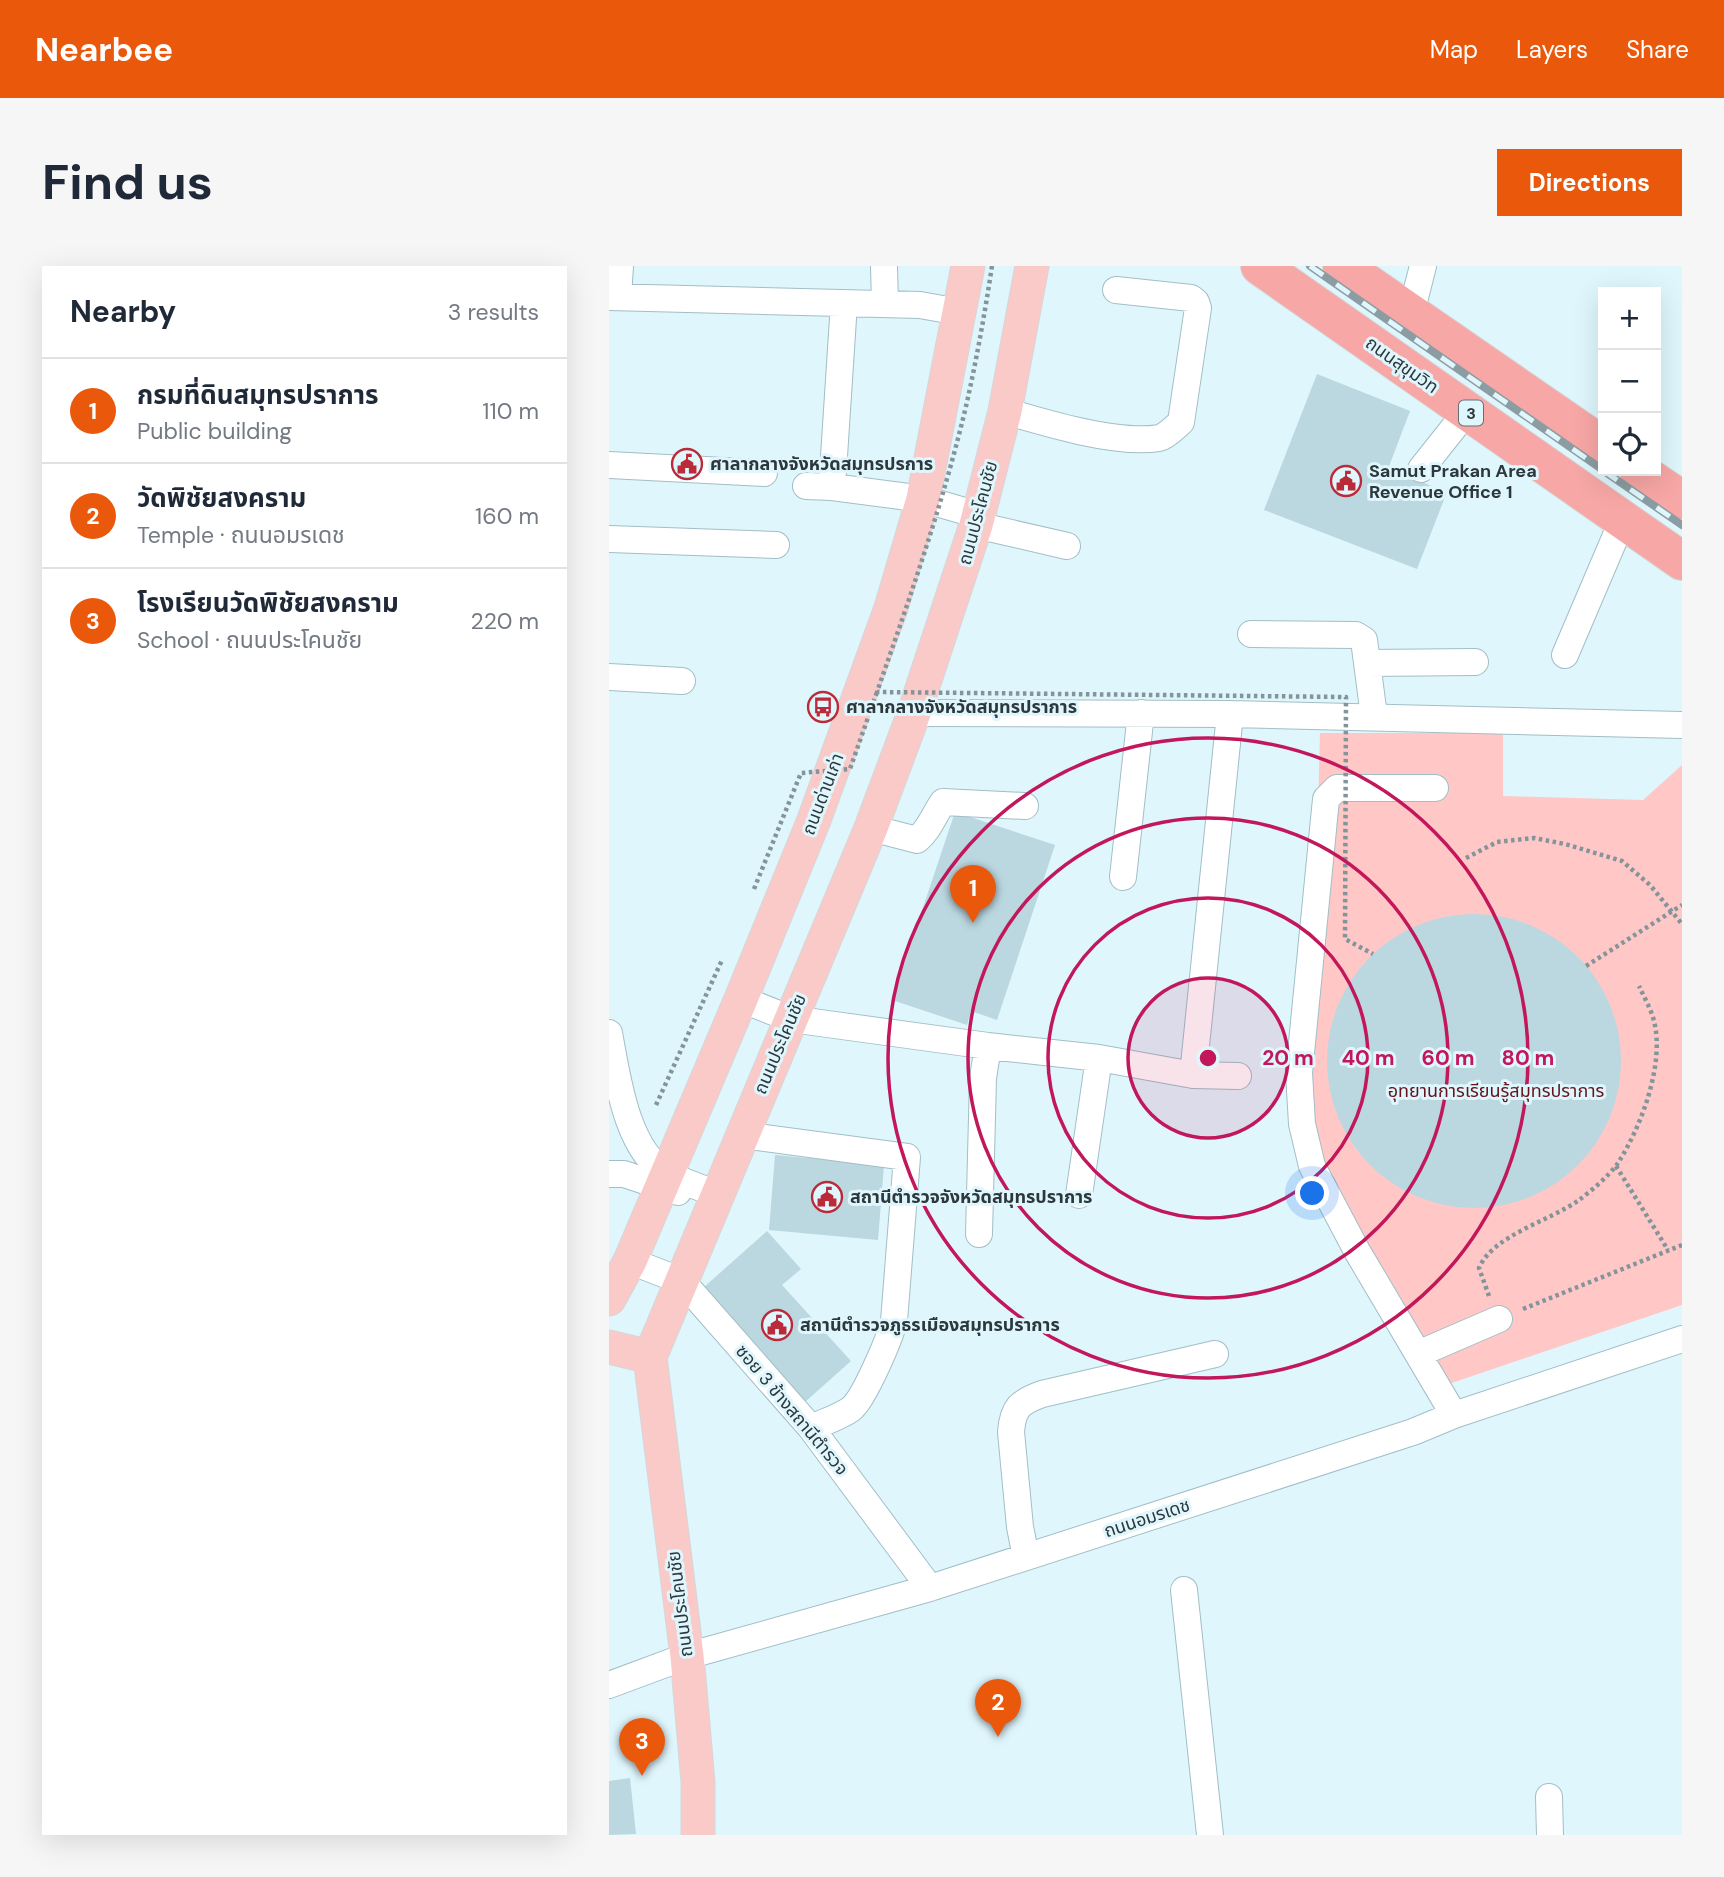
<!DOCTYPE html>
<html lang="en">
<head>
<meta charset="utf-8">
<style>
	:root { --surface:#fff; --page:#f6f6f7; --text:#1f2937; --muted:#747a83; --line:#e0e1e3; --accent:#ea580c }
	body { margin:0; font-family:"DM Sans","Noto Sans Thai",sans-serif; background:var(--page); color:var(--text) }
	.controls { position:absolute; right:21px; top:21px; display:grid; overflow:hidden; border-radius:0px; box-shadow:0 7px 28px #0002 }
	.controls button { width:63px; height:63px; display:grid; place-items:center; padding:0; border:0; border-bottom:2px solid var(--line); background:var(--surface); color:var(--text); font:35px sans-serif }
	.you { position:absolute; left:704px; top:928px; width:24px; height:24px; margin:-18px; border:5px solid #fff; border-radius:50%; background:#1a73e8; box-shadow:0 0 0 10px #1a73e833 }
	.badge { display:grid; place-items:center; width:46px; height:46px; border-radius:50%; background:var(--accent); color:#fff; font-size:23px; font-weight:700 }
	.pin { position:absolute; translate:-50% -58px; filter:drop-shadow(0 2px 4px #0008) }
	.pin::after { content:''; position:absolute; top:37px; width:24px; height:21px; background:inherit; clip-path:polygon(0 0,100% 0,50% 100%) }
	.list { margin:0; padding:0; list-style:none }
	h2 { display:flex; justify-content:space-between; align-items:center; height:91px; margin:0; padding:0 28px; font-size:30px }
	h2 small { font-size:23px; font-weight:400; color:var(--muted) }
	.list li { display:grid; grid-template-columns:46px 1fr auto; gap:21px; align-items:center; box-sizing:border-box; height:105px; padding:0 28px; border-top:2px solid var(--line) }
	.list b { display:block; font-size:26px; white-space:nowrap }
	.list p { margin:0; font-size:23px; white-space:nowrap; color:var(--muted) }
	.list em { font-size:23px; font-style:normal; color:var(--muted) }
	.icon { flex:none; width:38px; height:38px; fill:none; stroke:currentColor; stroke-width:2; stroke-linecap:round; stroke-linejoin:round }
	.map { position:relative; flex:none; width:1073px; height:1569px; overflow:hidden; border-radius:0px }
	header { display:flex; align-items:center; gap:42px; box-sizing:border-box; height:98px; padding:0 35px; background:var(--accent); color:#fff }
	header strong { font-size:33px }
	nav { display:flex; gap:38px; margin-inline-start:auto; font-size:24px }
	.intro { display:flex; align-items:center; justify-content:space-between; box-sizing:border-box; height:168px; padding:0 42px }
	h1 { margin:0; font-size:49px }
	.button { padding:18px 32px; border-radius:0px; background:var(--accent); color:#fff; font-size:24px; font-weight:700 }
	main { display:flex; gap:42px; padding:0 42px }
	aside { flex:1; background:var(--surface); border-radius:0px; box-shadow:0 7px 28px #0002 }
	.map>svg:first-child { display:block }
	.green { fill:#ffc8c6 }
	.building { fill:#bbd7e0 }
	.lines { fill:none; stroke-linecap:round; stroke-linejoin:round }
	.minor-casing { stroke:#a2bec7; stroke-width:28 }
	.major-casing { stroke:#d5d7d8; stroke-width:35 }
	.highway-casing { stroke:#d5d7d8; stroke-width:40 }
	.path { stroke:#83949a; stroke-width:4.5; stroke-dasharray:3.5 3.5; stroke-linecap:butt }
	.minor { stroke:#fff; stroke-width:26 }
	.major { stroke:#facac9; stroke-width:33 }
	.highway { stroke:#f7a7a5; stroke-width:38 }
	.rail-casing { stroke:#8b9da2; stroke-width:8 }
	.rail { stroke:#dff6fd; stroke-width:5; stroke-dasharray:16; stroke-linecap:butt }
	.path-bridge { stroke:#83949a; stroke-width:4.5; stroke-dasharray:3.5 3.5; stroke-linecap:butt }
	.ring { fill:none; stroke:#c2185b; stroke-width:3.5 }
	.labels { text-anchor:middle; dominant-baseline:central; stroke-width:6; stroke-linejoin:round; paint-order:stroke }
	.shield { fill:#dff6fd; stroke:#627176; stroke-width:2 }
	.shield-label { font-size:16px; font-weight:bold; fill:#2d383c }
	.street-label { font-size:18px; fill:#2d383c; stroke:#dff6fd }
	.poi-label { font-size:18px; font-weight:bold; fill:#2d383c; stroke:#dff6fd; text-anchor:start }
	.park-label { font-size:18px; fill:#64131b; stroke:#dff6fd }
	.centre { fill:#c2185b; stroke:#dff6fd; stroke-width:3.5 }
	.ring-label { font-size:21px; text-anchor:middle; font-weight:bold; fill:#c2185b; stroke:#dff6fd; stroke-width:6; stroke-linejoin:round; paint-order:stroke }
</style>
</head>
<body>
<header>
<strong>Nearbee</strong>
<nav><a>Map</a><a>Layers</a><a>Share</a></nav>
</header>
<div class="intro"><h1>Find us</h1><a class="button">Directions</a></div>
<main>
<aside>
<h2>Nearby<small>3 results</small></h2>
<ul class="list">
<li><span class="badge">1</span><div><b>กรมที่ดินสมุทรปราการ</b><p>Public building</p></div><em>110 m</em></li>
<li><span class="badge">2</span><div><b>วัดพิชัยสงคราม</b><p>Temple · ถนนอมรเดช</p></div><em>160 m</em></li>
<li><span class="badge">3</span><div><b>โรงเรียนวัดพิชัยสงคราม</b><p>School · ถนนประโคนชัย</p></div><em>220 m</em></li>
</ul>
</aside>
<div class="map">
<svg width="1073" height="1569" viewBox="0 0 1073 1569">
	<rect width="100%" height="100%" fill="#dff6fd"/>
	<!-- green -->
	<path class="green" d="M711,467H894V530L1034,534L1073,499V1039L834,1120L700,874Z"/>
	<!-- building -->
	<path class="building" d="M708,108L801,145L779,203L838,226L808,303L655,244Z
		M346,546L446,579L388,754L362,745L358,759L283,734Z
		M718 795a147 147 0 1 1 294 0a147 147 0 1 1-294 0Z
		M166,889L275,899L269,974L160,964Z
		M158,965L192,1003L173,1019L242,1095L196,1136L94,1022Z
		M21,1512L27,1568L0,1569V1515Z"/>
	<g class="lines">
		<!-- minor casing -->
		<g class="minor-casing">
			<path id="minor" d="M275,0L276,38
				M0,31L311,39L350,46
				M9,31L11,0
				M235,37L223,221L314,233L369,249
				M802,47L814,0
				M396,145C436,157 509,179 550,172C558,170 566,161 572,156L589,42L587,36L582,32L507,24
				M0,199L155,207
				M812,203L858,145
				M197,220L223,221
				M367,259L458,280
				M0,273L167,279
				M642,368L747,369L755,374L765,450
				M956,389L1014,253
				M758,397L866,396
				M0,411L73,415
				M305,447L621,448L1073,459
				M826,522H728L717,533L690,807L693,858L703,900L748,985L845,1149
				M262,562L308,574C320,564 325,549 334,536L416,540
				M514,611L532,447
				M132,733L182,753L379,780L490,792L584,809L629,810
				M0,767C8,809 17,885 59,908C74,916 92,922 109,928
				M584,809L621,448
				M133,869L298,891L285,1055C281,1072 255,1133 242,1143C231,1151 215,1156 202,1162
				M0,908H15L69,926
				M470,929L490,792
				M370,968L374,812L379,780
				M21,995L73,1015L202,1162L321,1322
				M809,1088L890,1053
				M417,1291L411,1261L402,1166C404,1141 411,1136 433,1128L606,1088
				M575,1324L601,1569
				M0,1419L78,1390L321,1322L804,1166L845,1149L1073,1073
				M940,1531L941,1569"/>
		</g>
		<!-- major casing -->
		<g class="major-casing">
			<path id="major" d="M0,1033L21,995L132,733L205,554L282,342L314,233L359,0
				M0,1081L41,1091
				M89,1569V1516L78,1390L41,1091L262,562L305,447L367,259L396,145L423,0"/>
		</g>
		<!-- highway casing -->
		<g class="highway-casing">
			<path id="highway" d="M651,0L1073,295
				M733,0L994,180
				M1030,205L1073,234"/>
		</g>
		<!-- path -->
		<path class="path" d="M857,592L888,576L925,572L956,578L1013,595L1041,619L1073,658
			M977,700L1073,639
			M47,839L113,694
			M1007,900L1059,984
			M880,1030L870,1002C884,969 941,955 970,934C982,925 1000,910 1009,897C1032,861 1056,798 1045,755C1042,743 1035,731 1030,720
			M914,1043L1073,979"/>
		<!-- minor -->
		<use href="#minor" class="minor"/>
		<!-- major -->
		<use href="#major" class="major"/>
		<!-- highway -->
		<use href="#highway" class="highway"/>
		<!-- rail casing -->
		<g class="rail-casing">
			<path id="rail" d="M701,0L994,204
				M995,205L1073,259"/>
		</g>
		<!-- rail -->
		<use href="#rail" class="rail"/>
		<!-- path-bridge -->
		<path class="path-bridge" d="M383,0C376,46 368,91 358,136C335,235 301,331 268,426L737,431L736,673L764,688
			M145,623L192,507L241,503L268,426"/>
	</g>
	<!-- distance rings -->
	<circle cx="599" cy="792" r="80" fill="#c2185b" fill-opacity=".12"/>
	<g class="ring">
		<circle cx="599" cy="792" r="80"/>
		<circle cx="599" cy="792" r="160"/>
		<circle cx="599" cy="792" r="240"/>
		<circle cx="599" cy="792" r="320"/>
	</g>
	<!-- icons -->
	<defs>
		<g id="civic-ring" transform="scale(1.575)"><circle r="9.5" fill="#dff6fd" stroke="#bb2a39" stroke-width="1.5"/><path d="M-.6-6.5H3V-4.5H.6V-3L4-1V1h2V6H-6V1h2V-1L-.6-3ZM-1.2 2.5V6h2.4V2.5Z" fill="#bb2a39"/></g>
		<g id="bus-ring" transform="scale(1.575)"><circle r="9.5" fill="#dff6fd" stroke="#bb2a39" stroke-width="1.5"/><path d="M-5-6H5V4H4V6H2V4H-2V6H-4V4H-5ZM-3.5-4V0h7V-4ZM-3.5 1.2v1.5H-2V1.2ZM2 1.2v1.5H3.5V1.2Z" fill="#bb2a39"/></g>
	</defs>
	<g fill-rule="evenodd">
		<use href="#civic-ring" x="78" y="198"/>
		<use href="#civic-ring" x="737" y="215"/>
		<use href="#bus-ring" x="214" y="441"/>
		<use href="#civic-ring" x="218" y="931"/>
		<use href="#civic-ring" x="168" y="1059"/>
	</g>
	<g class="labels">
		<!-- shield labels -->
		<rect class="shield" x="850" y="134.5" width="24" height="25" rx="5"/>
		<g class="shield-label">
			<text x="862" y="147">3</text>
		</g>
		<!-- street labels -->
		<g class="street-label">
			<text transform="translate(793 99) rotate(35)">ถนนสุขุมวิท</text>
			<text transform="translate(369 247) rotate(-75)">ถนนประโคนชัย</text>
			<text transform="translate(214 528) rotate(-69)">ถนนด่านเก่า</text>
			<text transform="translate(171 778) rotate(-67)">ถนนประโคนชัย</text>
			<text transform="translate(183 1144) rotate(50)">ซอย 3 ข้างสถานีตำรวจ</text>
			<text transform="translate(538 1252) rotate(-18)">ถนนอมรเดช</text>
			<text transform="translate(71 1338) rotate(-97)">ถนนประโคนชัย</text>
		</g>
		<!-- poi labels -->
		<g class="poi-label">
			<text x="101" y="198">ศาลากลางจังหวัดสมุทรปรการ</text>
			<text x="760" y="205">Samut Prakan Area<tspan x="760" dy="21">Revenue Office 1</tspan></text>
			<text x="237" y="441">ศาลากลางจังหวัดสมุทรปราการ</text>
			<text x="241" y="931">สถานีตำรวจจังหวัดสมุทรปราการ</text>
			<text x="191" y="1059">สถานีตำรวจภูธรเมืองสมุทรปราการ</text>
		</g>
		<!-- park labels -->
		<g class="park-label">
			<text x="887" y="825">อุทยานการเรียนรู้สมุทรปราการ</text>
		</g>
	</g>
	<circle cx="599" cy="792" r="10" class="centre"/>
	<g class="ring-label">
		<text x="679" y="799">20 m</text>
		<text x="759" y="799">40 m</text>
		<text x="839" y="799">60 m</text>
		<text x="919" y="799">80 m</text>
	</g>
</svg>
<div class="controls">
<button>+</button>
<button>−</button>
<button><svg class="icon" aria-label="locate" viewBox="0 0 24 24"><circle cx="12" cy="12" r="6"/><path d="M12 2v4M12 18v4M2 12h4M18 12h4"/></svg></button>
</div>
<div class="you"></div>
<div class="pin badge" style="left:364px;top:657px">1</div>
<div class="pin badge" style="left:389px;top:1471px">2</div>
<div class="pin badge" style="left:33px;top:1510px">3</div>
</div>
</main>
</body>
</html>
